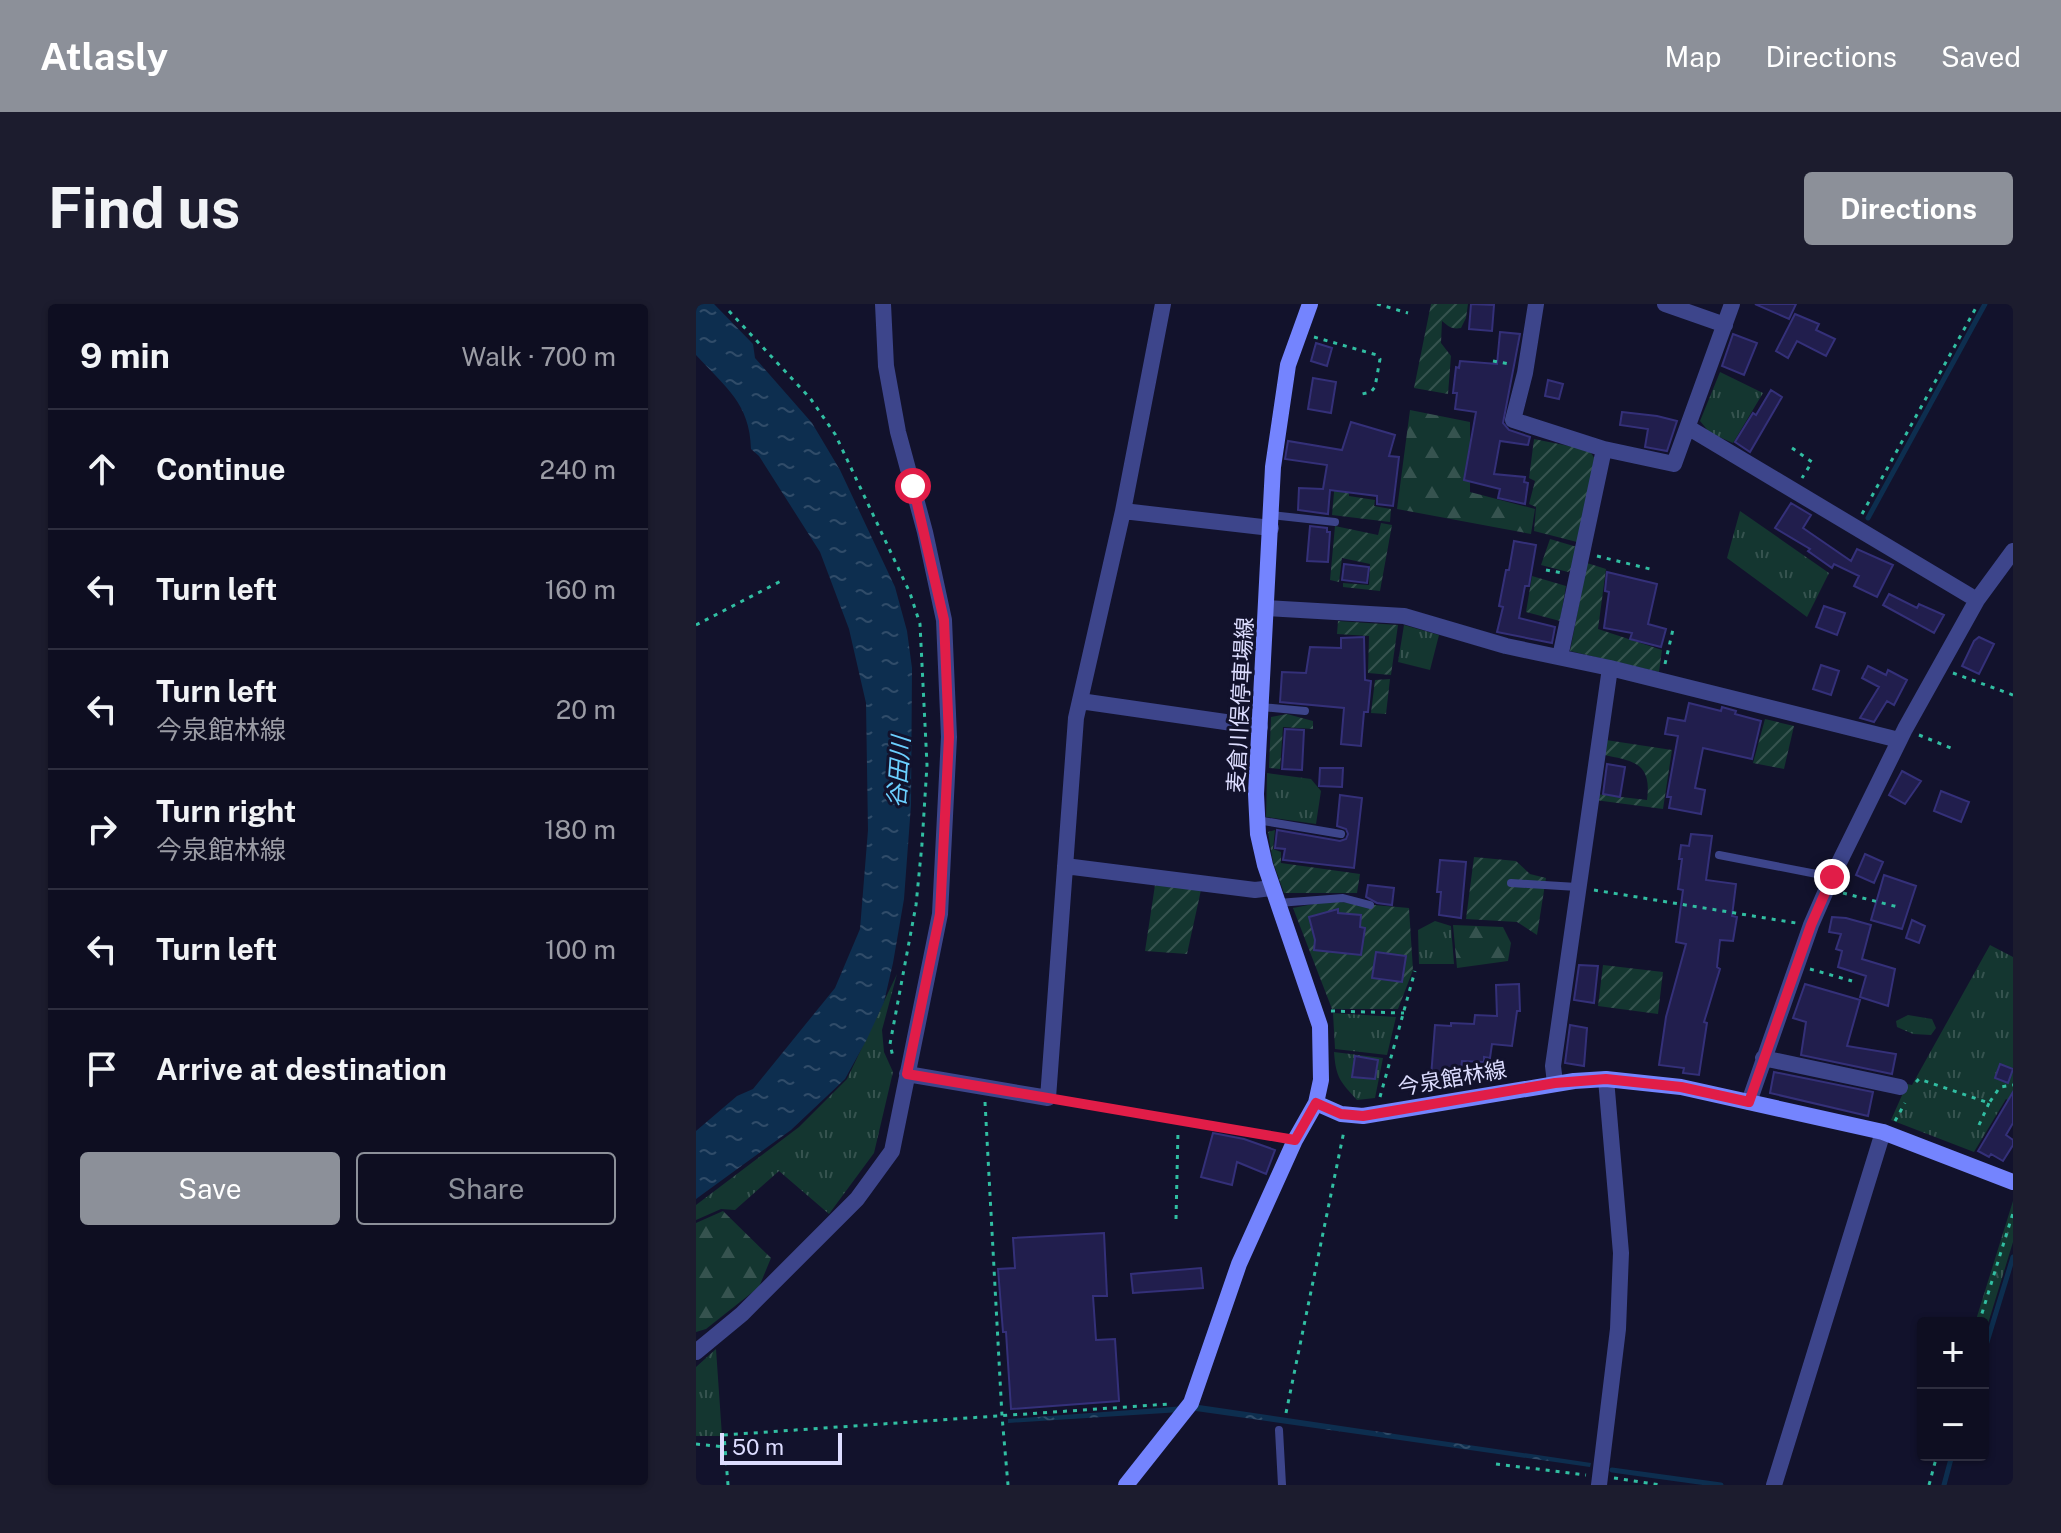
<!DOCTYPE html>
<html lang="en">
<head>
<meta charset="utf-8">
<style>
	:root { --surface:#0e0e21; --page:#1c1c2e; --text:#f1f3f6; --muted:#9b9ca5; --line:#2e2e3f; --accent:#8c9099 }
	body { margin:0; font-family:"Public Sans","Noto Sans JP",sans-serif; background:var(--page); color:var(--text) }
	.controls { position:absolute; right:24px; bottom:24px; display:grid; overflow:hidden; border-radius:8px; box-shadow:0 2px 6px #0004 }
	.controls button { width:72px; height:72px; display:grid; place-items:center; padding:0; border:0; border-bottom:2px solid var(--line); background:var(--surface); color:var(--text); font:40px sans-serif }
	.scale { position:absolute; left:24px; bottom:20px; width:122px; box-sizing:border-box; padding-left:8px; border:4px solid #ddf; border-top:0; font-size:22px; line-height:28px; white-space:nowrap; color:#ddf; -webkit-text-stroke:6px #12122c; paint-order:stroke }
	.stop { position:absolute; width:24px; height:24px; margin:-18px; border:6px solid #e11d48; border-radius:50%; background:#fff }
	.stop.end { background:#e11d48; border-color:#fff; box-shadow:0 2px 8px #0008 }
	.list { margin:0; padding:0; list-style:none }
	h2 { display:flex; justify-content:space-between; align-items:center; height:104px; margin:0; padding:0 32px; font-size:34px }
	h2 small { font-size:26px; font-weight:400; color:var(--muted) }
	.list li { display:grid; grid-template-columns:52px 1fr auto; gap:24px; align-items:center; box-sizing:border-box; height:120px; padding:0 32px; border-top:2px solid var(--line) }
	.list b { display:block; font-size:30px; white-space:nowrap }
	.list p { margin:0; font-size:26px; white-space:nowrap; color:var(--muted) }
	.list em { font-size:26px; font-style:normal; color:var(--muted) }
	.actions { display:flex; gap:16px; padding:24px 32px }
	.actions a { flex:1; padding:18px 0; border:2px solid var(--accent); border-radius:8px; text-align:center; font-size:28px; color:var(--accent) }
	.actions .main { background:var(--accent); color:#fff }
	.icon { flex:none; width:44px; height:44px; fill:none; stroke:currentColor; stroke-width:2; stroke-linecap:round; stroke-linejoin:round }
	.map { position:relative; flex:none; width:1317px; height:1181px; overflow:hidden; border-radius:8px }
	header { display:flex; align-items:center; gap:48px; box-sizing:border-box; height:112px; padding:0 40px; background:var(--accent); color:#fff }
	header strong { font-size:38px }
	nav { display:flex; gap:44px; margin-inline-start:auto; font-size:28px }
	.intro { display:flex; align-items:center; justify-content:space-between; box-sizing:border-box; height:192px; padding:0 48px }
	h1 { margin:0; font-size:56px }
	.button { padding:20px 36px; border-radius:8px; background:var(--accent); color:#fff; font-size:28px; font-weight:700 }
	main { display:flex; gap:48px; padding:0 48px }
	aside { flex:1; background:var(--surface); border-radius:8px; box-shadow:0 2px 6px #0004 }
	.map>svg:first-child { display:block }
	.grass { fill:url(#grass-tufts) }
	.forest { fill:url(#forest-firs) }
	.garden { fill:url(#garden-furrows) }
	.water { fill:url(#water-ripples) }
	.lines { fill:none; stroke-linecap:round; stroke-linejoin:round }
	.stream { stroke:#0d2e4f; stroke-width:5 }
	.building { fill:#211e4d; stroke:#343079; stroke-width:2 }
	.path { stroke:#31bea2; stroke-width:3; stroke-dasharray:4 6; stroke-linecap:butt }
	.service { stroke:#3d458b; stroke-width:8 }
	.minor { stroke:#3d458b; stroke-width:16 }
	.secondary { stroke:#7484fe; stroke-width:16 }
	.route { stroke:#e11d48; stroke-width:10 }
	.labels { text-anchor:middle; dominant-baseline:central; stroke-width:6; stroke-linejoin:round; paint-order:stroke }
	.street-label { font-size:22px; fill:#ddf; stroke:#12122c }
	.water-label { font-size:24px; font-style:italic; fill:#6bcffe; stroke:#12122c }
</style>
</head>
<body>
<header>
<strong>Atlasly</strong>
<nav><a>Map</a><a>Directions</a><a>Saved</a></nav>
</header>
<div class="intro"><h1>Find us</h1><a class="button">Directions</a></div>
<main>
<aside>
<h2>9 min<small>Walk · 700 m</small></h2>
<ul class="list">
<li><svg class="icon" aria-label="ahead" viewBox="0 0 24 24"><path d="M12 20V5M6 11l6-6 6 6"/></svg><div><b>Continue</b></div><em>240 m</em></li>
<li><svg class="icon" aria-label="left" viewBox="0 0 24 24"><path d="M17 20v-9H6M10 6l-5 5 5 5"/></svg><div><b>Turn left</b></div><em>160 m</em></li>
<li><svg class="icon" aria-label="left" viewBox="0 0 24 24"><path d="M17 20v-9H6M10 6l-5 5 5 5"/></svg><div><b>Turn left</b><p>今泉館林線</p></div><em>20 m</em></li>
<li><svg class="icon" aria-label="right" viewBox="0 0 24 24"><path d="M7 20v-9h11M14 6l5 5-5 5"/></svg><div><b>Turn right</b><p>今泉館林線</p></div><em>180 m</em></li>
<li><svg class="icon" aria-label="left" viewBox="0 0 24 24"><path d="M17 20v-9H6M10 6l-5 5 5 5"/></svg><div><b>Turn left</b></div><em>100 m</em></li>
<li><svg class="icon" aria-label="arrive" viewBox="0 0 24 24"><path d="M6 21V4h12l-3 4 3 4H6"/></svg><div><b>Arrive at destination</b></div></li>
</ul>
<div class="actions"><a class="main">Save</a><a>Share</a></div>
</aside>
<div class="map">
<svg width="1317" height="1181" viewBox="0 0 1317 1181">
	<defs>
		<pattern id="grass-tufts" width="24" height="20" patternUnits="userSpaceOnUse" patternTransform="scale(2)"><rect width="24" height="20" fill="#143630"/><path d="M3 7l-1-3M5 7V3M7 7l1-3M15 17l-1-3M17 17v-4M19 17l1-3" fill="none" stroke="#36534f"/></pattern>
		<pattern id="forest-firs" width="22" height="20" patternUnits="userSpaceOnUse" patternTransform="scale(2)"><rect width="22" height="20" fill="#143630"/><path d="M5 1l3.5 6h-7zM16 11l3.5 6h-7z" fill="#36534f"/></pattern>
		<pattern id="garden-furrows" width="10" height="10" patternUnits="userSpaceOnUse" patternTransform="scale(2)"><rect width="10" height="10" fill="#143630"/><path d="M-1 1l2-2M0 10L10 0M9 11l2-2" fill="none" stroke="#36534f"/></pattern>
		<pattern id="water-ripples" width="26" height="14" patternUnits="userSpaceOnUse" patternTransform="scale(2)"><rect width="26" height="14" fill="#0d2e4f"/><path d="M2 4q2-2 4 0t4 0M15 11q2-2 4 0t4 0" fill="none" stroke="#304c69"/></pattern>
	</defs>
	<rect width="100%" height="100%" fill="#12122c"/>
	<!-- grass -->
	<path class="grass" d="M1024,68L1067,89L1037,139L1014,129L1004,117Z
		M1044,207L1133,269L1111,313L1031,254Z
		M708,321L743,331L734,366L702,358Z
		M571,469L615,475L625,487L620,520L570,513Z
		M739,617L755,622L758,660H723L722,626Z
		M1294,641L1317,653V799L1310,795L1278,848L1195,816L1211,780L1216,781Z
		M201,670L186,726L188,748L197,768L178,849L133,910L83,867L39,906L25,905L0,916V901L103,823L151,775Z
		M637,709L700,713L691,751L639,745Z
		M1212,711L1236,715L1240,724L1235,731L1217,730L1201,723L1200,717Z
		M638,748L687,754L679,794L661,796C644,777 640,774 638,748Z
		M1317,897V938L1287,1036V1019H1279Z
		M20,1045L26,1132H0V1063Z"/>
	<!-- forest -->
	<path class="forest" d="M714,106L774,118V188L839,205L835,230L701,205Z
		M757,621L807,623L815,639L812,657L761,664Z
		M27,907L75,954L63,983L10,1025L0,1028V919Z"/>
	<!-- garden -->
	<path class="garden" d="M735,0H772L770,14L765,24C755,26 751,21 746,17L745,39L755,52L752,90L718,84Z
		M838,135L893,146L899,155L881,238L838,227L840,203L833,200L839,177L833,174Z
		M639,177L653,179V192L679,196L678,202L695,205L694,218L636,211Z
		M685,219L696,221L684,287L647,283V279L673,281L674,260L646,254L643,278L634,276L639,222L682,231Z
		M854,235L881,243L876,265L872,268L845,261Z
		M891,259L910,265L902,325L966,346L963,368L874,347Z
		M836,272L870,282L864,317L830,308Z
		M642,317L702,321L695,371L672,369L673,332L641,330Z
		M694,375L690,410L675,409L679,376Z
		M591,410L617,417V425L587,423L584,465L573,464L575,413Z
		M1069,415L1098,422L1088,465L1057,459Z
		M910,436L976,446L967,505L899,496L900,490L951,496C956,459 938,457 908,451Z
		M579,526L577,545L585,548V559L664,570L661,589H588L577,558L572,528Z
		M778,553L820,557L834,570L850,574L841,631L821,618L770,615Z
		M459,581L505,586L491,650L449,647Z
		M632,597L713,604L717,666L702,705H636L597,604Z
		M907,661L967,668L962,710L902,702Z"/>
	<!-- water -->
	<path class="water" d="M0,0H18L57,40L59,54L116,119L144,166L199,283L211,327L216,364L215,501L208,595L197,659L188,698L171,735L149,775L95,826L0,895V827L41,792L57,785L139,684L164,625L172,526L170,399L153,325L124,248L63,152L55,145C54,99 29,83 0,51Z
		M503,1101L895,1159L894,1163L500,1107L312,1119V1115Z"/>
	<g class="lines">
		<!-- stream -->
		<path class="stream" d="M1172,214L1289,0
			M1287,1051L1317,953
			M916,1166L1025,1181
			M1248,1181L1256,1151"/>
	</g>
	<!-- building -->
	<path class="building" d="M775,0L798,1L796,27L773,25Z
		M1059,0H1100L1093,15Z
		M1099,10L1123,20L1120,26L1139,35L1130,52L1101,37L1092,54L1080,47Z
		M804,28L824,30L807,119L813,126L834,133L832,141L804,137L798,170L829,173L828,178L832,179L829,200L802,194L804,185L768,176L780,108L759,105L761,89H757L760,63L763,64L764,57L801,60Z
		M1037,30L1061,39L1048,71L1026,62Z
		M620,39L636,44L631,62L615,57Z
		M617,74L640,78L635,109L612,105Z
		M852,76L867,80L863,95L849,92Z
		M1075,86L1086,93L1054,148L1039,138L1057,109L1060,111Z
		M926,108L961,112L981,117L971,147L949,143L952,125L924,121Z
		M655,118L699,131L693,152L703,153L697,202L681,200V192L634,186L632,210L602,206L603,184L627,185L631,161L589,155L592,137L646,146Z
		M1095,199L1115,211L1107,224L1155,257L1161,245L1197,261L1181,293L1158,282L1163,272L1138,260L1136,264L1112,247L1114,245L1079,224Z
		M614,222L631,224V228H634L632,258L611,257Z
		M818,237L840,241L833,282H829L823,314L859,323L856,339L801,328L807,303L803,302L810,266H813Z
		M648,260L673,263L671,279L646,276Z
		M911,268L961,280L952,320L970,325L965,343L934,335L936,329L908,324L913,288L909,287Z
		M1193,290L1221,304L1223,300L1248,311L1238,329L1187,301Z
		M1128,302L1149,309L1141,331L1120,323Z
		M668,333L669,376L675,377L672,408H668L665,442L645,440L648,404L584,398L586,368L610,369L614,343L645,344V334Z
		M1283,333L1298,340L1283,370L1266,362L1278,337Z
		M1125,361L1143,367L1135,391L1117,385Z
		M1172,362L1190,371L1192,366L1211,376L1198,401L1191,397L1178,418L1164,414L1183,383L1166,374Z
		M993,399L1025,407L1026,403L1040,407L1039,410L1065,417L1056,455L1007,444L999,484L1009,486L1005,510L973,504L975,493H971L982,432L969,430L972,414L989,417Z
		M589,425L608,426L606,466L586,465Z
		M911,460L929,463L924,493L907,490Z
		M624,464H647L646,483L623,482Z
		M1206,467L1225,477L1209,500L1193,491Z
		M1245,487L1273,498L1265,518L1238,507Z
		M644,491L666,494L658,564L587,556L589,545L579,544L581,526L644,537L650,535L652,530L650,525L641,522Z
		M995,530L1016,532L1010,576L1040,580L1036,612L1041,613L1037,637L1024,636L1021,663L1024,665L1008,718L1011,719L1003,771L987,769L988,764L963,761L970,713L990,640L980,638L987,586L982,585L986,555H983L985,541L993,542Z
		M1169,550L1187,558L1178,579L1160,571Z
		M744,556L770,558L765,614L743,611L745,588H741Z
		M1188,571L1220,582L1206,625L1175,616Z
		M672,581L698,584L696,601L681,599L670,593Z
		M642,605V609L665,611L664,623L669,624L665,651L618,646L619,636L613,613Z
		M1136,613L1150,614L1175,621L1166,655L1199,665L1192,702L1164,693L1170,672L1142,663L1146,647L1140,645L1145,630L1133,628Z
		M1216,616L1229,622L1223,639L1210,634Z
		M680,648L710,652L706,678L676,674Z
		M883,661L902,662L898,699L878,696Z
		M823,680L824,707H821L816,742L796,740L794,754L788,753V758L766,757L764,775L735,773L739,721L755,722V719L778,720L779,711L801,712L800,681Z
		M1109,680L1164,696L1151,742L1200,750L1196,770L1105,751L1110,718L1097,714Z
		M874,721L891,724L888,762L869,759Z
		M659,752L682,756L679,775L656,773Z
		M1304,760L1317,765L1312,779L1299,774Z
		M1078,768L1177,788L1172,812L1074,789Z
		M1317,788V819L1310,831L1317,836V841L1307,857L1295,850L1293,853L1282,847Z
		M517,829L548,835L579,846L570,870L541,858L536,881L505,873Z
		M408,929L411,992H397L400,1036L419,1035L423,1097L315,1105L310,1028H307L302,965L319,964L317,934Z
		M505,964L507,984L437,989L435,970Z"/>
	<g class="lines">
		<!-- path -->
		<path class="path" d="M681,0L712,9
			M33,7L114,94L139,130L214,289L224,320L231,461L226,540L220,601L194,740L197,753
			M618,33L681,51L684,55L679,83L675,88L666,90
			M797,57L813,60
			M1096,144L1116,158L1106,174
			M1166,210L1282,0
			M901,252L954,265
			M850,266L866,269
			M0,321L85,277
			M969,360L978,321
			M1257,369L1317,391
			M1223,431L1260,446
			M898,586L1100,619
			M1147,589L1202,603
			M1114,665L1156,677
			M635,707L708,709
			M1220,778L1223,775L1293,799L1304,783L1317,781
			M684,793L719,667
			M289,798L306,1112L312,1181
			M1199,817L1209,799
			M1283,821L1293,799
			M480,915L482,827
			M1283,1019L1317,909
			M590,1109L648,827
			M0,1140L29,1143
			M800,1160L890,1171
			M918,1174L965,1181
			M32,1181L28,1131L473,1100
			M1233,1181L1241,1151"/>
		<!-- service -->
		<path class="service" d="M575,211L639,218
			M565,403L609,407
			M561,516L645,530
			M1023,551L1136,573
			M815,579L881,583
			M582,599L647,594L674,601
			M352,794L598,836
			M583,1126L586,1181"/>
		<!-- minor -->
		<path class="minor" d="M840,0L829,69L817,116L908,145
			M969,0L1029,21
			M993,124L1281,296
			M427,207L575,224
			M571,304L708,312L810,342L914,364L1203,436
			M864,353L908,145L978,160L1036,0
			M384,397L564,423
			M369,562L559,586L576,584
			M1067,754L1204,783
			M211,770L352,794L380,414L427,207L467,0
			M859,779L857,762L914,364
			M1053,798L1115,621L1136,573L1209,425L1281,296L1317,247
			M0,1048L46,1010L161,895L196,847L244,610L253,433L248,316L229,228L202,128L190,62L187,0
			M903,1181L922,1025L925,949L910,775
			M1078,1181L1187,828"/>
		<!-- secondary -->
		<path class="secondary" d="M620,799L645,810L667,812L878,777L910,775L985,783L1187,828L1317,878
			M430,1181L495,1099L543,960L599,836L620,799L625,776L624,722L569,561L562,530L560,490L577,163L592,61L614,0"/>
	</g>
	<g class="lines">
		<!-- route -->
		<path class="route" d="M217,182L248,316L253,433L244,610L211,770L599,836L620,799L645,810L667,812L859,779L910,775L985,783L1053,798L1115,621L1136,573"/>
	</g>
	<g class="labels">
		<!-- street labels -->
		<g class="street-label">
			<text transform="translate(544 401) rotate(-87)">麦倉川俣停車場線</text>
			<text transform="translate(756 774) rotate(-10)">今泉館林線</text>
		</g>
		<!-- water labels -->
		<g class="water-label">
			<text transform="translate(202 468) rotate(-86)">谷田川</text>
		</g>
	</g>
</svg>
<div class="controls">
<button>+</button>
<button>−</button>
</div>
<div class="scale">50 m</div>
<div class="stop" style="left:217px;top:182px"></div>
<div class="stop end" style="left:1136px;top:573px"></div>
</div>
</main>
</body>
</html>
